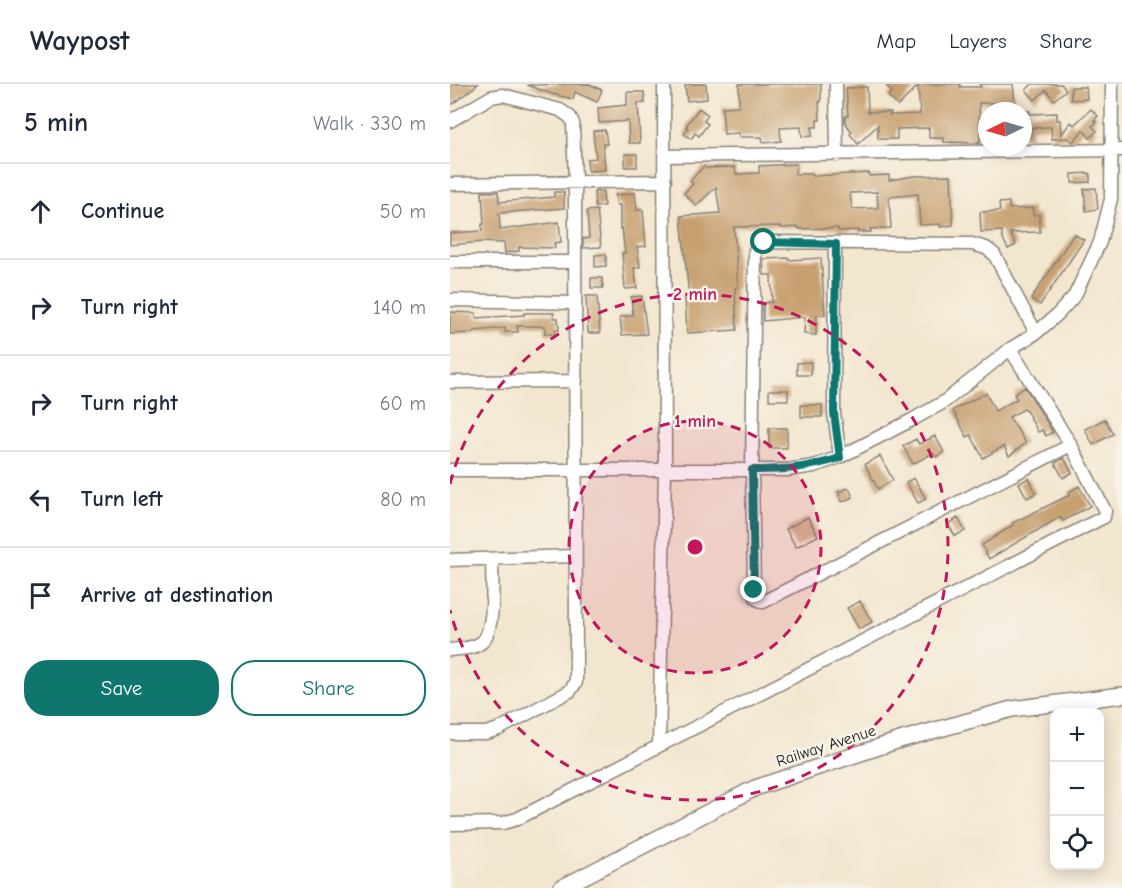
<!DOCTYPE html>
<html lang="en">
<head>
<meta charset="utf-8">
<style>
	:root { --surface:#fff; --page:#f6f6f7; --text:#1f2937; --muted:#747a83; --line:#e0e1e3; --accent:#0f766e }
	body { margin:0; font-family:"Comic Neue",sans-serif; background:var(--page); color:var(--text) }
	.controls { position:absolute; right:18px; bottom:18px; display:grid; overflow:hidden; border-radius:12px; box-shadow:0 3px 15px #0003 }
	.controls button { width:54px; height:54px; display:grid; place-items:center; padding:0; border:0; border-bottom:2px solid var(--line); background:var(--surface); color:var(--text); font:30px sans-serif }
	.compass { position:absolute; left:528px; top:18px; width:54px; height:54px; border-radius:50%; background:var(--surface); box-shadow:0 3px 15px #0003; rotate:265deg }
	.stop { position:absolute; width:18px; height:18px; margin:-14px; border:4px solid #0f766e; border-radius:50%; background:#fff }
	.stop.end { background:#0f766e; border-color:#fff; box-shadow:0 2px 6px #0008 }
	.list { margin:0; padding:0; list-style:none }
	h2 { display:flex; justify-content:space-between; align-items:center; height:78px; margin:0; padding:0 24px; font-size:26px }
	h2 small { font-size:20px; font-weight:400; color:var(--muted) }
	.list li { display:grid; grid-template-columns:39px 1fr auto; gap:18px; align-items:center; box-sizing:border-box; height:96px; padding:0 24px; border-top:2px solid var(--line) }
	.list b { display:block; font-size:22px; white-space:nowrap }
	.list em { font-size:20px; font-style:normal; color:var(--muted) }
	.actions { display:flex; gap:12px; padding:18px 24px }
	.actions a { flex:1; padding:14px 0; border:2px solid var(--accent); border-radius:24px; text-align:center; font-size:21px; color:var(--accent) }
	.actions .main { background:var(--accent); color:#fff }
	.icon { flex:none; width:33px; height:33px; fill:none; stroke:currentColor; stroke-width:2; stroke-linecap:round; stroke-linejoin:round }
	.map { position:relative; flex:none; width:672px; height:804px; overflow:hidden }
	header { display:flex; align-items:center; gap:36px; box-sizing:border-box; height:84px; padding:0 30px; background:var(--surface); border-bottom:2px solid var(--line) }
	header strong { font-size:28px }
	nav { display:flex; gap:33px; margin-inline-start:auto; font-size:21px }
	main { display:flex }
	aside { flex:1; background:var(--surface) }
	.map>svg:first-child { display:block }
	.building { fill:#c7a071; fill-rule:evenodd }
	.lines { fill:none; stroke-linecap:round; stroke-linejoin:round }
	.minor-casing { stroke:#888176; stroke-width:15 }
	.tertiary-casing { stroke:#888176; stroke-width:18 }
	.minor { stroke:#fff; stroke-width:12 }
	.tertiary { stroke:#fff; stroke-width:15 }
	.route { stroke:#0f766e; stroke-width:8 }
	.ring { fill:none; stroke:#c2185b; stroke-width:3; stroke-dasharray:10 8 }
	.labels { text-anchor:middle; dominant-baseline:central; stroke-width:5; stroke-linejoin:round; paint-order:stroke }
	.street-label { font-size:16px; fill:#1c1c1c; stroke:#f7f3e8 }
	.centre { fill:#c2185b; stroke:#f7f3e8; stroke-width:3 }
	.ring-label { font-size:18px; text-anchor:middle; font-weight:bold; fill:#c2185b; stroke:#f7f3e8; stroke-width:5; stroke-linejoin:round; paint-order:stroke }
</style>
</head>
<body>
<header>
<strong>Waypost</strong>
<nav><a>Map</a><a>Layers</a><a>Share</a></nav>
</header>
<main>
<aside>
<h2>5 min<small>Walk · 330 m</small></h2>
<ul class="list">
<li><svg class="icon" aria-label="ahead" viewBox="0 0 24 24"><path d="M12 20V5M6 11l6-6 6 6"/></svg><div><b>Continue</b></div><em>50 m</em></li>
<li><svg class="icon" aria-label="right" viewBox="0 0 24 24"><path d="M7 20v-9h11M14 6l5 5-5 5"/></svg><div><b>Turn right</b></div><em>140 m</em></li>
<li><svg class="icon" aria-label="right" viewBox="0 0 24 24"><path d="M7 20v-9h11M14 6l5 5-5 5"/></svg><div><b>Turn right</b></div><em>60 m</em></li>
<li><svg class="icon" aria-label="left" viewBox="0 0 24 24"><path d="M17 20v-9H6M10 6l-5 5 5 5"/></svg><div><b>Turn left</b></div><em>80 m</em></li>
<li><svg class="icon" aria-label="arrive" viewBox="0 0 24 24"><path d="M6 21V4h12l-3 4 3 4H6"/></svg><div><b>Arrive at destination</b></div></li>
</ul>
<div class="actions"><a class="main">Save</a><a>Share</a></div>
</aside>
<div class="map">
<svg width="672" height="804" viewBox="0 0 672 804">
	<rect width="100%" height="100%" fill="#f7f3e8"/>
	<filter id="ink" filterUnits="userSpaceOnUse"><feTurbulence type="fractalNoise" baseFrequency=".0167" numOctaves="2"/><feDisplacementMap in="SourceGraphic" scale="12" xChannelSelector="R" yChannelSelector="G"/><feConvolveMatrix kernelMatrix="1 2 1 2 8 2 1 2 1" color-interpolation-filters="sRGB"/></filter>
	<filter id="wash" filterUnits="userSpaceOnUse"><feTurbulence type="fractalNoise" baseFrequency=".008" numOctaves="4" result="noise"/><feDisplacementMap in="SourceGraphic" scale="24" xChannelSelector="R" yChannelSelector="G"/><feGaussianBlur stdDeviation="1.35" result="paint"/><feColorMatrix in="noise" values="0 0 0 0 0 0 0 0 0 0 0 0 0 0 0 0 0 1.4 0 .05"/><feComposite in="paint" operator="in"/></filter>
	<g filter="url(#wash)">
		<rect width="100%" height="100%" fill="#f3e6cf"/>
		<g id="blocks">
			<!-- building -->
			<path class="building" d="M4,0H28L0,22V3Z
				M139,0L152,6L147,18L125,8L123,15L102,10L77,1Z
				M235,0H256L257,15L237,17Z
				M289,0H371V18H369L370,36H367V43H362V52L352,53L351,43L330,44L331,57L313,59L312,53H289V49L274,50L272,23L289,22Z
				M435,0H510V3H531L530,0H563L565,19H529L530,59L494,58V54H479V44L447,45V55H428V41L408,60L400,50L402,48L395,38V33L398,31L396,4L417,3L418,28H441L439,31L470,30L468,2L448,22L438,12L442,8Z
				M582,0H611L616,6L604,16L596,6L585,16L576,6Z
				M621,3H636L637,15L621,16Z
				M177,8H194L195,19H188L190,59H179L178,37L149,39L148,24L177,21Z
				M249,24L258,31L254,37L258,40L249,52L245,49L241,55L234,50L238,44L236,42Z
				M641,25L648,32L644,36L647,38L642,42L647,47L640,54L633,46L623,58L618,54L602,55L601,43L581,44V53L573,54V27H580V30L607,29V36H610L611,51L621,38L624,41Z
				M155,46L157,60H153L155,86L138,87L137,75L146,74L143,47Z
				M175,70H187V83H175Z
				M346,80L345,90H362V92L419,89V92L439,91V96L464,92L501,91L503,141L490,143V140L470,141L468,110L439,113L441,144L420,145L421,148H408V146L388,147V144L349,145V143L331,144V142L284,143L288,203L285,204L287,246L237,249L235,213L239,212L231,132L270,129L266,103L246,122L234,109L243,100L240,97L254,82L256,84L285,83L286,90L309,89V82ZM427,108L428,124L402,125L400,109Z
				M640,89V98L622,99V90Z
				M646,104L648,125L636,127L634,105Z
				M153,107L154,122L145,123L144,108Z
				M32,108H48L49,118L104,113V108H114V124L49,129L50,146L109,138L111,158L104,159L105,164L69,163V167L55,169L54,159L33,158L0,161V149L32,147V140H34Z
				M185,109L187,126H193L196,162L187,163L190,183L184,184L187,204L175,205L172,169H175L172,144L170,145V121H167L165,111Z
				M559,118V125L583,124V131H589L590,148L560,149L566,161L558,165L552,153V147L531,148L530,128L550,127L549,119Z
				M147,126L151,163L133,164V155L139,154L137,127Z
				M624,150L634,156L590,221L581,215Z
				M156,170V182L145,183V171Z
				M339,174V176L371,174L375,231H367L366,251L354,250L355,233L313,237V219L322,218L321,191H314L313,175Z
				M141,194H152L153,204H141Z
				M136,212H147L150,249H138Z
				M192,212L197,250L172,251L170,233L183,231L181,213Z
				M0,228L26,229V234L74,231V229H104V234H108L109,246H105V250H95V242H67L68,248H55V244L24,247V249L0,250Z
				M361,278V291H347V279Z
				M575,303L603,348L596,352L592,346L588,348L576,326L574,325L559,333L576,359L559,372L554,362L533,374L521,351L517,353L503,326L536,309L545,327L567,315L564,310Z
				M319,306H338V316H319Z
				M351,321H372V333H351Z
				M655,335L663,350L643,361L635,345Z
				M319,344H337V364H319Z
				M485,352L494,368L486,373L483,369L463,380L453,362L466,355L469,360Z
				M430,372L443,396L428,405L415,380Z
				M614,374L622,389L613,394L605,379Z
				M464,394L476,415L468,419L456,398Z
				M579,394L586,409L577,414L569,399Z
				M629,402L640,422L613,437L610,433L539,475L532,461L563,441L562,439L620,411L619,408Z
				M399,404L403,413L392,418L388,408Z
				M358,433L368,452L346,463L336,445Z
				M508,434L515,447L505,452L498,440Z
				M410,517L422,538L409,545L397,524Z"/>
		</g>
	</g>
	<g filter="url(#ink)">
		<use href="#blocks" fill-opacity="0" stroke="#888176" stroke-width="1.5"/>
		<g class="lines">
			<!-- minor casing -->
			<g class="minor-casing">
				<path id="minor" d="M386,0L387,71
					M0,37L41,13L53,11L110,26L120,33L123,39L125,99L126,590V598L120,607L49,645L36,649H0
					M215,72L672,66
					M0,100L215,97
					M385,160L384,329L390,373
					M0,178H124
					M0,216L124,219
					M586,249L544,170L536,164L522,160L314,158L309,161L305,166L302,386L304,506L307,515L313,518L621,361
					M0,298L126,297
					M0,386H337L364,382L390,373L460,337L494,318L560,265L586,249L608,230L625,211L650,158L661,115L662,0
					M0,476L125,472
					M0,566C10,565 24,565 32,558C46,544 42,494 42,475
					M209,662L215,387L214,0
					M0,740L53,739L67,735L654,433L655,427L621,361L560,265"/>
			</g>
			<!-- tertiary casing -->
			<g class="tertiary-casing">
				<path id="tertiary" d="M111,804L305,704L453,655L562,625L672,611"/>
			</g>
			<!-- minor -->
			<use href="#minor" class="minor"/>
			<!-- tertiary -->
			<use href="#tertiary" class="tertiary"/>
		</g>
	</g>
	<g class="lines" filter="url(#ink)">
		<!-- route -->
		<path class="route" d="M304,506L302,386C335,386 358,384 390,374L384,329L386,160L314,158"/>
	</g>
	<!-- distance rings -->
	<circle cx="245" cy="463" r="126" fill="#c2185b" fill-opacity=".12"/>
	<g class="ring">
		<circle cx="245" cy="463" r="126"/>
		<path d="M0 400A253 253 0 1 1 0 526"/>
	</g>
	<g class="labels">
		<!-- street labels -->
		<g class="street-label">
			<text transform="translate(376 662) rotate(-18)">Railway Avenue</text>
		</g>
	</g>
	<circle cx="245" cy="463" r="9" class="centre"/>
	<g class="ring-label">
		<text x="245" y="216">2 min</text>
		<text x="245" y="343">1 min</text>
	</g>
</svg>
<div class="controls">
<button>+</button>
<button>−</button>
<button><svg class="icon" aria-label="locate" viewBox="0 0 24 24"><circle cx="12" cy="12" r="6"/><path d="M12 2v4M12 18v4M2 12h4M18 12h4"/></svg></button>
</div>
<svg class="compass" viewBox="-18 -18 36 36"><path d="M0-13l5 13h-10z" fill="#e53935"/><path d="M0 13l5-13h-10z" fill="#747a83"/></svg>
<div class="stop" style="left:314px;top:158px"></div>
<div class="stop end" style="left:304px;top:506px"></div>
</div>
</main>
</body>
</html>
